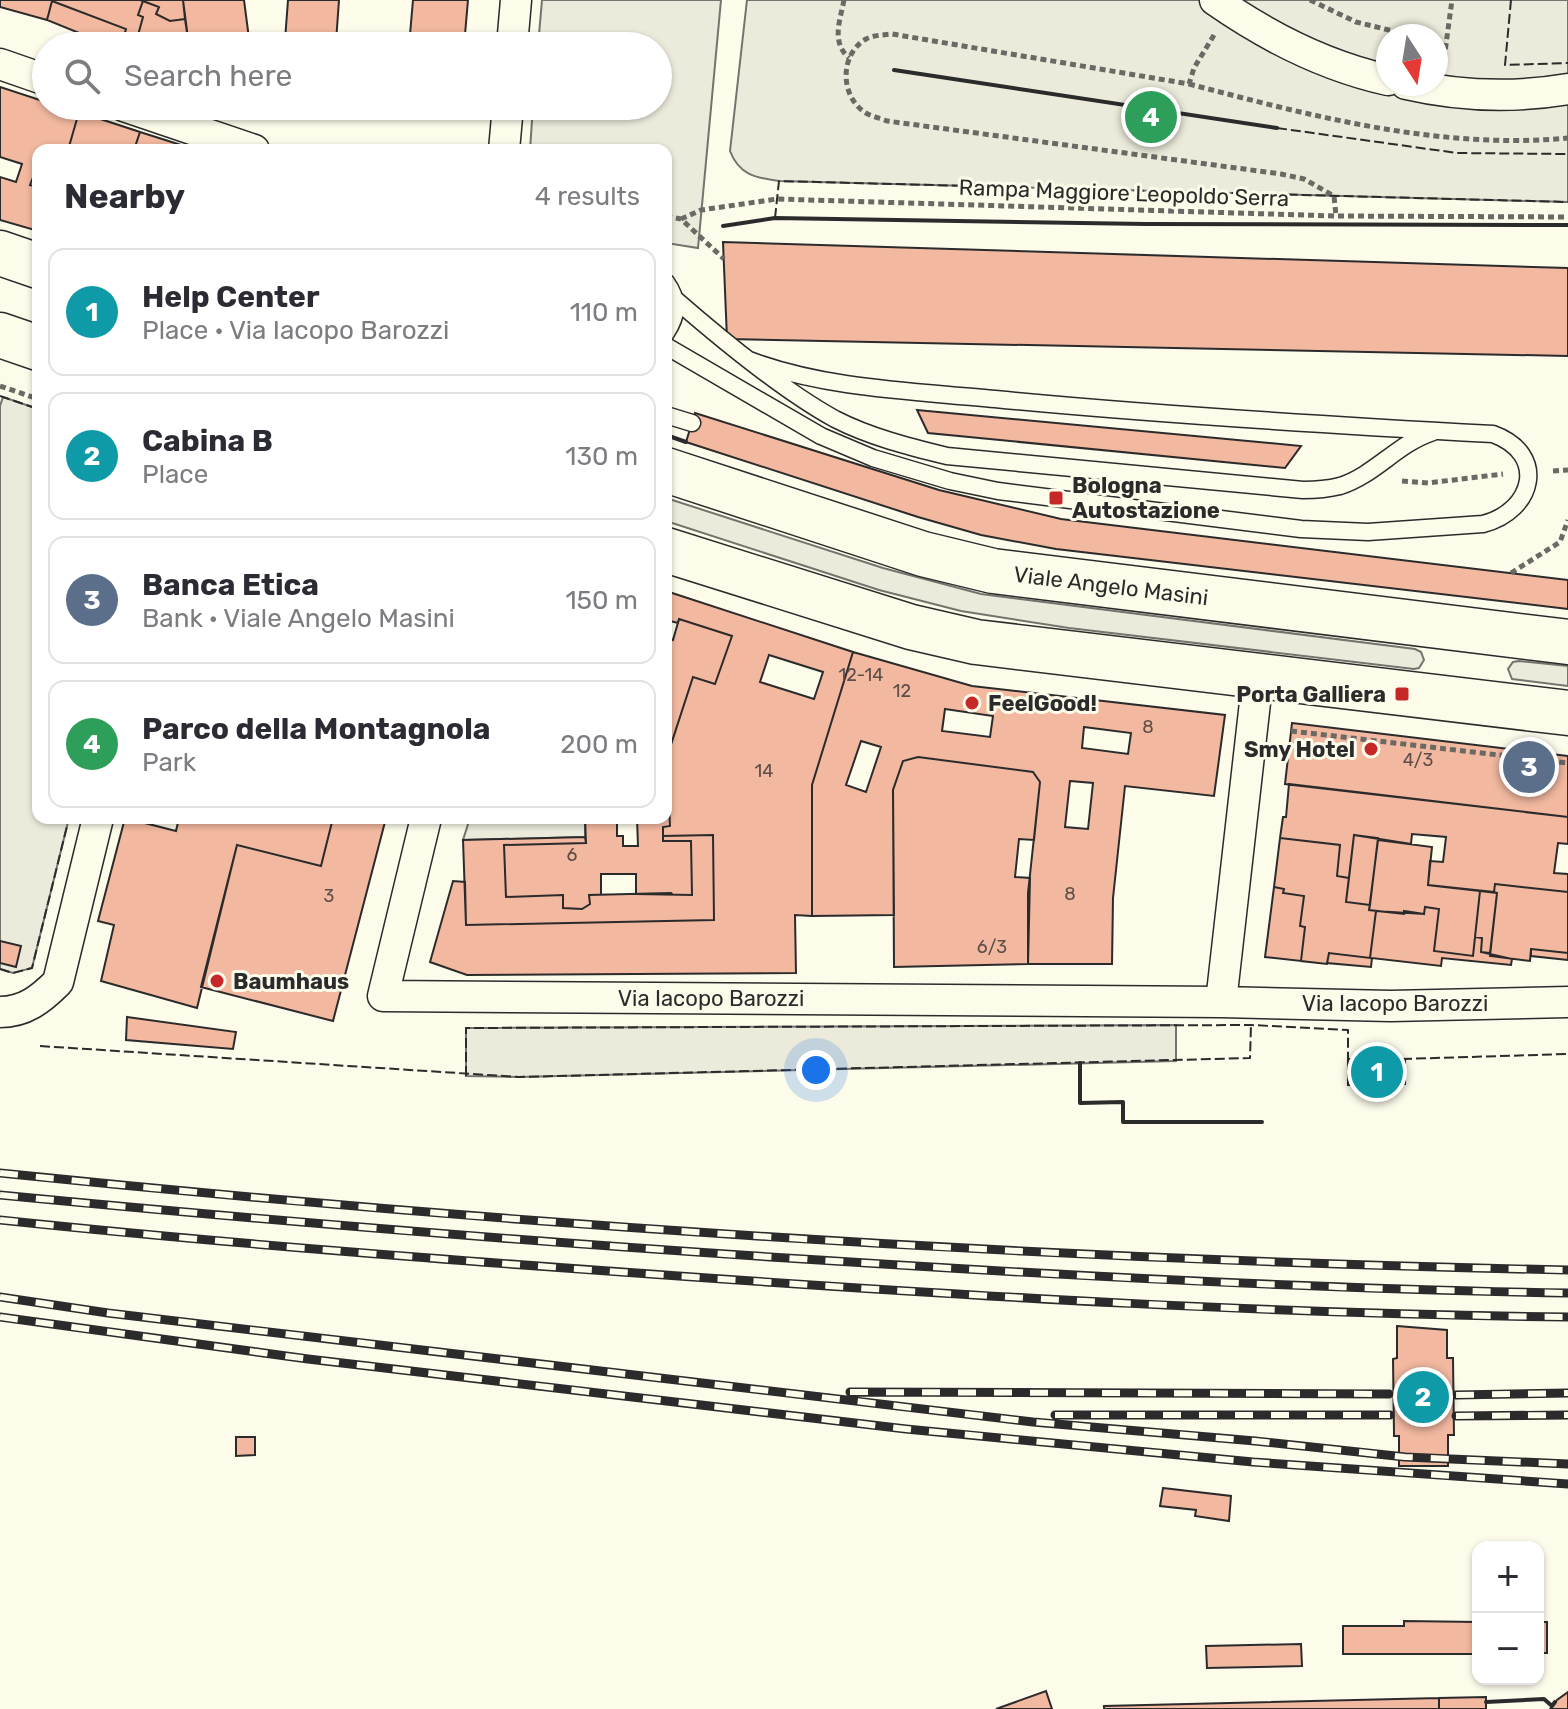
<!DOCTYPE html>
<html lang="en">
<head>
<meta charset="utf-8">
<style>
	:root { --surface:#fff; --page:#f2f2f3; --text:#2b2b33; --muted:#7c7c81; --line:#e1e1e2; --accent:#2563eb }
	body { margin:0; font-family:Rubik,sans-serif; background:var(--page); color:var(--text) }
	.controls { position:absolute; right:24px; bottom:24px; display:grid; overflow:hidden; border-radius:16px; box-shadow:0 2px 6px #0004 }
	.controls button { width:72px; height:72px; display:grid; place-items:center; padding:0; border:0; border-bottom:2px solid var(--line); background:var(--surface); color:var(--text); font:40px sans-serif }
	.compass { position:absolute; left:1376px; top:24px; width:72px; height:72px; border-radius:50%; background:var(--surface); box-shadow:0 2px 6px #0004; rotate:168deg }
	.you { position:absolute; left:816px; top:1070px; width:28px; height:28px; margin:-20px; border:6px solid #fff; border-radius:50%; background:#1a73e8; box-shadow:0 0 0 12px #1a73e833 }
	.badge { display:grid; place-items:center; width:52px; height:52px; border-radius:50%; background:var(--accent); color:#fff; font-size:26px; font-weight:700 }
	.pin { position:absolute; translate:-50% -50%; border:4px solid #fff; box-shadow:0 2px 8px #0006 }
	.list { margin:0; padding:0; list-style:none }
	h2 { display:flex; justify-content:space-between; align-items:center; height:104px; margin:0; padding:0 32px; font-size:34px }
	h2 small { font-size:26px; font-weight:400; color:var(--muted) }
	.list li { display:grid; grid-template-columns:52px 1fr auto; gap:24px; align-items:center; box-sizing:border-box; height:128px; margin:0 16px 16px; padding:0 16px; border:2px solid var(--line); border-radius:16px }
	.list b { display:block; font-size:30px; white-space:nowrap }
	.list p { margin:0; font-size:26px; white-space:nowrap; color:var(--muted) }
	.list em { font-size:26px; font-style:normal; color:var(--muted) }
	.icon { flex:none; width:44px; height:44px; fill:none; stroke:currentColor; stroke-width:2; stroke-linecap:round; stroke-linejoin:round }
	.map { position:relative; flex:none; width:1568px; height:1709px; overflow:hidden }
	.search { position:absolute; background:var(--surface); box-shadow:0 2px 6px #0004; left:32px; top:32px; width:640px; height:88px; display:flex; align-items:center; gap:20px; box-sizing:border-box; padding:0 28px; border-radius:44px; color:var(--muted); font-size:30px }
	.panel { position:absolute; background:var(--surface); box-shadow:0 2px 6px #0004; left:32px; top:144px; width:640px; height:680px; border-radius:16px }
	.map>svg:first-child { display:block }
	.green { fill:#ecebdb; stroke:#74746e; stroke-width:2; fill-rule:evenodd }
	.parking { fill:#eceadb; stroke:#74746e; stroke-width:2 }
	.building { fill:#f2b8a0; stroke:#2b2b2b; stroke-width:2; fill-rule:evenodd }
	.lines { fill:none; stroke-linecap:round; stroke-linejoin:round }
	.lane-casing { stroke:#2b2b2b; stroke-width:19 }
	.street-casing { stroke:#2b2b2b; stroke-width:33 }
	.primary-casing { stroke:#2b2b2b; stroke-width:47 }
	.path { stroke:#6a6964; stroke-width:5; stroke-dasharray:6 4; stroke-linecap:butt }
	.lane { stroke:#fdfbea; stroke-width:16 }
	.street { stroke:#fdfbea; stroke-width:30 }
	.primary { stroke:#fdfbea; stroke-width:44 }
	.rail-casing { stroke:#2b2b2b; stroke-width:9 }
	.rail { stroke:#fdfbea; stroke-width:6; stroke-dasharray:18; stroke-linecap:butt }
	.fence { stroke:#2b2b2b; stroke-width:2; stroke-dasharray:10 4; stroke-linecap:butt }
	.wall { stroke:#2b2b2b; stroke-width:4 }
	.poi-dot { fill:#c62828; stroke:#fdfbea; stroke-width:3 }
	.labels { text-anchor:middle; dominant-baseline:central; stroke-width:6; stroke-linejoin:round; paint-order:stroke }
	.number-label { font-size:18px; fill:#5d4e48 }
	.street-label { font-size:22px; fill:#2b2b2b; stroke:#fdfbea }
	.poi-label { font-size:22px; font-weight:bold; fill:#2b2b2b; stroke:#fdfbea; text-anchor:start }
</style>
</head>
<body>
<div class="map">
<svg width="1568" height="1709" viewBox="0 0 1568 1709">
	<rect width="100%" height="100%" fill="#fdfbea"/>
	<!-- green -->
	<path class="green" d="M747,0H1568V202L779,181C756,178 739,175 730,151ZM1388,36H1436V84H1388Z
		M3,397L38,409V818H69L32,968L13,973L0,969V406Z
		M666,498L883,568L981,594L1415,649L1421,652L1424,660L1419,668L1414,669L1069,628L961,611L879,590L666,521Z
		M1519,661L1568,666V686L1512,679L1508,669L1513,662Z"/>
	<!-- parking -->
	<path class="parking" d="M542,0H721L698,248L666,243V150H530L533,106H658V46H538Z
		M470,818H585V837L463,840Z
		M1176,1025V1061L519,1077L466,1076V1028Z"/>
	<!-- building -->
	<path class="building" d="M0,0H140L143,1L138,15L143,17L135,46H121L126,29L52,1L47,20L0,7Z
		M140,0H183L185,19L170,21L156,14L159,7Z
		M183,0H244L250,46H189Z
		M288,0H339L336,42L285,40Z
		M413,0H468L464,46H409Z
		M52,1L126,29L121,46H111L47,20Z
		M143,1L159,7L156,14L170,21L185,19L189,46H135L143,17L138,15Z
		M0,87L46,102V106H59L79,112L68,150H38V165L30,185L38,187V231L0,220V177L16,182L22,164L0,157Z
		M79,112L140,132L134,150H68Z
		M140,132L181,145L180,150H134Z
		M723,242L1568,268V356L727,339Z
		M917,410L1301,446L1285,468L928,433Z
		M695,413L939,490L1061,519L1568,580V609L1056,549L981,535L918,517L686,442Z
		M666,591L853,652L812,785V916L795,915L796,973L467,975L430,962L453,881L465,882L466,925L714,920L713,835L663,836V827L670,826L667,757L693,677L715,684L732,636L679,619L678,623L666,620ZM769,655L823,672L814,699L760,682Z
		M679,619L732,636L715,684L693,677L667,757L670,826L663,827V841H691L692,895L636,894V874H601V895H589L590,904L582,909L563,908V895L506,897L504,845L586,843L585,818H617V836H623V846H638L637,818H666V638L673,640Z
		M853,652L972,686L1225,715L1214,796L1125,786L1113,898L1112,964H1028V893L1040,782L1033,772L918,757L903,761L893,790L894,915L812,916V785ZM945,709L993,716L990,737L942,731ZM1084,727L1131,733L1128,754L1082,748ZM861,741L881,747L866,792L846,785ZM1070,781L1093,783L1088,829L1065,827Z
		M1292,723L1568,756V817L1285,784Z
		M918,757L1033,772L1040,782L1034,840L1019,839L1015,877L1030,878L1028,964L894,967L893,790L903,761Z
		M1289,784L1568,817V844L1558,843L1554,873L1568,874V892L1495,884L1494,892L1428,885L1430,861L1443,862L1446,837L1412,834L1411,844L1354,835L1349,878L1337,876L1340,845L1280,838L1283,817H1286Z
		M125,818L176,831L179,818H333L321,866L237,845L197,1008L101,981L114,925L98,921Z
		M333,818H386L333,1021L201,987L237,845L321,866Z
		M713,835L714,920L466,925L463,840L585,837L586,843L504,845L506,897L563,895V908L582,909L590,904L589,895L671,893L673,895H692L691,841H663V836Z
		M1354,835L1378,838L1370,905L1346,902Z
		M1280,838L1340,845L1337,876L1349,878L1346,902L1370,905L1369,910L1376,911L1370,958L1329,953L1327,964L1301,961L1305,927L1300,926L1304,896L1283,893L1284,889L1274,887Z
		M1378,840L1432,847L1428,885L1480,891L1473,956L1434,951L1439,909L1425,907L1424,914L1404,911V914L1369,910Z
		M1495,884L1568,892V953L1531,949L1530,961L1490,956L1497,893L1494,892Z
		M1274,887L1284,889L1283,893L1304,896L1300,926L1305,927L1301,961L1265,957Z
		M1480,891L1497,893L1490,953L1481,952L1482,938L1475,937Z
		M1425,907L1439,909L1434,951L1473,956L1475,937L1482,938L1481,952L1512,959L1511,965L1442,958L1441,966L1372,958L1371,967L1327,963L1329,953L1370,958L1376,911L1424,914Z
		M0,941L21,946L16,967L0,963Z
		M1531,949L1568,953V960L1531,956Z
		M127,1017L236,1032L233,1049L126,1040Z
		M1348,1059H1405V1084L1348,1085Z
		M1397,1326L1447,1330V1358H1453L1454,1435H1448V1466H1399V1436H1394V1433L1393,1359L1397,1358Z
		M236,1437H255V1455L236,1456Z
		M1163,1488L1231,1496L1229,1521L1195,1516L1196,1510L1160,1506Z
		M1404,1621L1478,1622V1654H1343V1626H1404Z
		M1538,1622H1547V1653H1538Z
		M1301,1644L1302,1666L1207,1668L1206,1646Z
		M1046,1691L1052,1709H996Z
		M1568,1692V1709H1550L1557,1700Z
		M1486,1697V1709H1439V1698Z
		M1439,1698V1709H1104V1706Z"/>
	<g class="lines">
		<!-- lane casing -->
		<g class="lane-casing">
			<path id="lane" d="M666,282C679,300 678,315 666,333
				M676,300C722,340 782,390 835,419C870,437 910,447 947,456L1303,490C1315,490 1328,489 1340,486C1375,475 1398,443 1433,432
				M666,346L821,436L873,458L950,481L998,491L1301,529L1368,532L1483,524C1534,511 1548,454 1493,434C1327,425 1160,415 995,399C913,391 826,389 749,360
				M666,415L692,423"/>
		</g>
		<!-- street casing -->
		<g class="street-casing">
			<path id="street" d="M1215,0C1268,37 1325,66 1388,80
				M512,46L516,0
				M0,64L46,80
				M1406,84C1458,96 1515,98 1568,89
				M124,106L254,150
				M504,150L508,106
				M426,818L383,996L1221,1002L1391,1006L1568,1002
				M1221,1002L1258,676
				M0,1012C25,1012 41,999 58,982L98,818"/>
		</g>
		<!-- primary casing -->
		<g class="primary-casing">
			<path id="primary" d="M0,253L38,266
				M0,335L38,348
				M666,470L923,554L993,571L1568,642
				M666,550L911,627L976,642L1568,713"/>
		</g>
		<!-- path -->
		<path class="path" d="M844,0C840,21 831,42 849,58
			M1310,0L1356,22L1414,36
			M1214,35L1194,68L1189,84L892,34C883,35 874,35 866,39C840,54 840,94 863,111C869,116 880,118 887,121L1281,174L1304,179L1334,196L1336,216
			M1444,59L1452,0
			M1189,84C1312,116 1439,150 1568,138
			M666,216L681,219L724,259
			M681,219L701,210L777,199L1336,216L1568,217
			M0,386L38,399
			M1553,471L1568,470
			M1402,481L1428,483L1503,474
			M1511,573L1560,542L1568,520
			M1291,731L1568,763"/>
		<!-- lane -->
		<use href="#lane" class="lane"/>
		<!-- street -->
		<use href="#street" class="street"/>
		<!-- primary -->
		<use href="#primary" class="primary"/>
		<!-- rail casing -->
		<g class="rail-casing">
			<path id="rail" d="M0,1173C521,1226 1044,1260 1568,1270
				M0,1195C273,1221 545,1243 819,1260C1068,1276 1318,1289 1568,1293
				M0,1220C230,1244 461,1261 693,1277C984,1297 1276,1314 1568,1317
				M0,1297L108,1313L1033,1422L1255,1441L1405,1457L1568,1464
				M0,1317L308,1359L906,1429L1253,1462L1568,1484
				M850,1392L1389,1394
				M1456,1395L1568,1393
				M1055,1415H1390
				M1456,1416L1568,1415"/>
		</g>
		<!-- rail -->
		<use href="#rail" class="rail"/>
		<!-- fence -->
		<path class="fence" d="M1511,0L1505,65L1568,63
			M1277,128L1457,153L1568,154
			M775,218L779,181L1568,202
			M0,396L38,409
			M0,969L13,973L32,968L69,818
			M40,1046L519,1077L1250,1058L1251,1025
			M1402,1059L1568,1054
			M466,1076V1028L1251,1025L1348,1030V1059H1354"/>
		<!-- wall -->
		<path class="wall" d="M894,70L1277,128
			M723,226L775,218L1146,224L1568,225
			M666,435L686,442
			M1080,1063V1103L1123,1102V1122H1262
			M1486,1702L1544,1699L1552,1706L1555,1702"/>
	</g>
	<!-- markers -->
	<g class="poi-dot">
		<rect x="1048" y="490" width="16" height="16" rx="4"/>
		<rect x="1394" y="686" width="16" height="16" rx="4"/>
		<circle cx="972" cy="703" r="8"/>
		<circle cx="1371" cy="749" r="8"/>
		<circle cx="217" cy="981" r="8"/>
	</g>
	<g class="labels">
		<!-- number labels -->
		<g class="number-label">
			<text x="861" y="675">12-14</text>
			<text x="902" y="691">12</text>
			<text x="1148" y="727">8</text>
			<text x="1418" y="760">4/3</text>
			<text x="764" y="771">14</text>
			<text x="572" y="855">6</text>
			<text x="1070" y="894">8</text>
			<text x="329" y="896">3</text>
			<text x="992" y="947">6/3</text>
		</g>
		<!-- street labels -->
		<g class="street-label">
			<text transform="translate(1124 193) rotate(2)">Rampa Maggiore Leopoldo Serra</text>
			<text transform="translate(1111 586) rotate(7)">Viale Angelo Masini</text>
			<text x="711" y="998">Via Iacopo Barozzi</text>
			<text x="1395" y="1003">Via Iacopo Barozzi</text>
		</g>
		<!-- poi labels -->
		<g class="poi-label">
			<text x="1072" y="485">Bologna<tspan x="1072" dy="25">Autostazione</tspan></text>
			<text x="1386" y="694" text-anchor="end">Porta Galliera</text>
			<text x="988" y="703">FeelGood!</text>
			<text x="1355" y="749" text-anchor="end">Smy Hotel</text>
			<text x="233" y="981">Baumhaus</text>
		</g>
	</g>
</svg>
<div class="controls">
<button>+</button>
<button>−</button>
</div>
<svg class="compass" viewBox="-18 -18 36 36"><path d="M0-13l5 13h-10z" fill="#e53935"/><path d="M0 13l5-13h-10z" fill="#7c7c81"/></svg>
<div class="you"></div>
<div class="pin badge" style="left:1377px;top:1072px;background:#0f9aa8">1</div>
<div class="pin badge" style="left:1423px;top:1397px;background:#0f9aa8">2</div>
<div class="pin badge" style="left:1529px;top:767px;background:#5c6f8a">3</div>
<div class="pin badge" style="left:1151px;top:117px;background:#2e9e5b">4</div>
<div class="search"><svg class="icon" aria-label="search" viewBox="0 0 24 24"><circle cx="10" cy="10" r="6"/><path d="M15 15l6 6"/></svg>Search here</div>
<section class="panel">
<h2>Nearby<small>4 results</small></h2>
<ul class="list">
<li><span class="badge" style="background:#0f9aa8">1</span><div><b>Help Center</b><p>Place · Via Iacopo Barozzi</p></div><em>110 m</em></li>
<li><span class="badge" style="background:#0f9aa8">2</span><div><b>Cabina B</b><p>Place</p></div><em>130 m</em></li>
<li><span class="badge" style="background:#5c6f8a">3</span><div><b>Banca Etica</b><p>Bank · Viale Angelo Masini</p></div><em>150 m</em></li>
<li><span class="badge" style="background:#2e9e5b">4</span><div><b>Parco della Montagnola</b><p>Park</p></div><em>200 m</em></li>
</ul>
</section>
</div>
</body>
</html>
